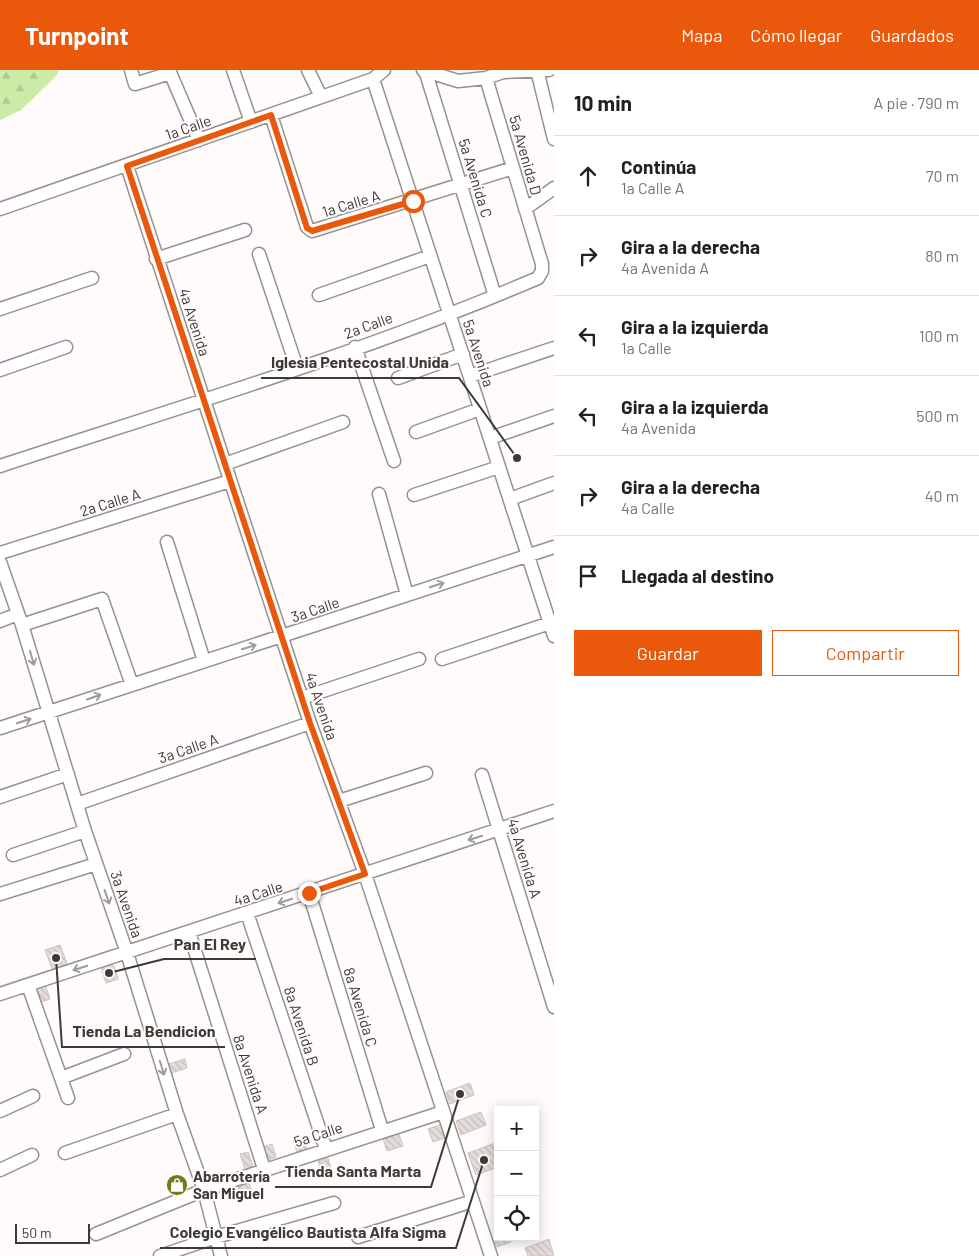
<!DOCTYPE html>
<html lang="es">
<head>
<meta charset="utf-8">
<style>
	:root { --surface:#fff; --page:#f6f6f6; --text:#202124; --muted:#757577; --line:#e0e0e0; --accent:#ea580c }
	body { margin:0; font-family:Barlow,sans-serif; background:var(--page); color:var(--text) }
	.controls { position:absolute; right:15px; bottom:15px; display:grid; overflow:hidden; border-radius:0px; box-shadow:0 2px 12px #0003 }
	.controls button { width:45px; height:45px; display:grid; place-items:center; padding:0; border:0; border-bottom:1px solid var(--line); background:var(--surface); color:var(--text); font:25px sans-serif }
	.scale { position:absolute; left:15px; bottom:12px; width:75px; box-sizing:border-box; padding-left:5px; border:2px solid #3c3937; border-top:0; font-size:14px; line-height:18px; white-space:nowrap; color:#3c3937; -webkit-text-stroke:4px #fefbfa; paint-order:stroke }
	.stop { position:absolute; width:15px; height:15px; margin:-11px; border:4px solid #ea580c; border-radius:50%; background:#fff }
	.stop.end { background:#ea580c; border-color:#fff; box-shadow:0 1px 5px #0008 }
	.list { margin:0; padding:0; list-style:none }
	h2 { display:flex; justify-content:space-between; align-items:center; height:65px; margin:0; padding:0 20px; font-size:21px }
	h2 small { font-size:16px; font-weight:400; color:var(--muted) }
	.list li { display:grid; grid-template-columns:32px 1fr auto; gap:15px; align-items:center; box-sizing:border-box; height:80px; padding:0 20px; border-top:1px solid var(--line) }
	.list b { display:block; font-size:19px; white-space:nowrap }
	.list p { margin:0; font-size:16px; white-space:nowrap; color:var(--muted) }
	.list em { font-size:16px; font-style:normal; color:var(--muted) }
	.actions { display:flex; gap:10px; padding:15px 20px }
	.actions a { flex:1; padding:11px 0; border:1px solid var(--accent); border-radius:0px; text-align:center; font-size:18px; color:var(--accent) }
	.actions .main { background:var(--accent); color:#fff }
	.icon { flex:none; width:28px; height:28px; fill:none; stroke:currentColor; stroke-width:2; stroke-linecap:round; stroke-linejoin:round }
	.map { position:relative; flex:none; width:554px; height:1186px; overflow:hidden }
	header { display:flex; align-items:center; gap:30px; box-sizing:border-box; height:70px; padding:0 25px; background:var(--accent); color:#fff }
	header strong { font-size:24px }
	nav { display:flex; gap:28px; margin-inline-start:auto; font-size:18px }
	main { display:flex }
	aside { flex:1; background:var(--surface) }
	.map>svg:first-child { display:block }
	.forest { fill:url(#forest-firs) }
	.building { fill:url(#building-back-hatch); stroke:#ccc4c1 }
	.lines { fill:none; stroke-linecap:round; stroke-linejoin:round }
	.minor-casing { stroke:#98918e; stroke-width:15 }
	.minor { stroke:#fff; stroke-width:12 }
	.oneway { stroke:#9e9c9b }
	.route { stroke:#ea580c; stroke-width:6 }
	.labels { text-anchor:middle; dominant-baseline:central; stroke-width:4; stroke-linejoin:round; paint-order:stroke }
	.street-label { font-size:15px; fill:#3c3937; stroke:#fefbfa }
	.poi-label { font-size:15px; font-weight:bold; fill:#3c3937; stroke:#fefbfa; text-anchor:start }
	.leader { fill:none; stroke:#3c3937; stroke-width:2 }
	.callout-dot { fill:#3c3937; stroke:#fefbfa; stroke-width:2 }
	.callout-label { font-size:16px; text-anchor:middle; font-weight:bold; fill:#3c3937; stroke:#fefbfa; stroke-width:4; stroke-linejoin:round; paint-order:stroke }
</style>
</head>
<body>
<header>
<strong>Turnpoint</strong>
<nav><a>Mapa</a><a>Cómo llegar</a><a>Guardados</a></nav>
</header>
<main>
<div class="map">
<svg width="554" height="1186" viewBox="0 0 554 1186">
	<defs>
		<pattern id="forest-firs" width="22" height="20" patternUnits="userSpaceOnUse" patternTransform="scale(1.25)"><rect width="22" height="20" fill="#cceba6"/><path d="M5 1l3.5 6h-7zM16 11l3.5 6h-7z" fill="#b0ca90"/></pattern>
		<pattern id="building-back-hatch" width="6" height="6" patternUnits="userSpaceOnUse" patternTransform="scale(1.25)"><rect width="6" height="6" fill="#e4dcd9"/><path d="M-1 5l2 2M0 0l6 6M5-1l2 2" fill="none" stroke="#c4bebb"/></pattern>
	</defs>
	<rect width="100%" height="100%" fill="#fefbfa"/>
	<!-- forest -->
	<path class="forest" d="M0,0H59L57,5L21,40L0,50Z"/>
	<!-- building -->
	<path class="building" d="M60,875L68,896L53,901L45,880Z
		M110,894L114,896L118,909L106,913L101,897Z
		M45,914L50,929L38,933L33,918Z
		M185,989L187,998L168,1004L165,995Z
		M470,1013L474,1025L450,1034L446,1022Z
		M481,1042L486,1055L461,1065L456,1051Z
		M443,1054L447,1067L433,1072L428,1059Z
		M398,1061L403,1076L387,1081L382,1066Z
		M303,1067L307,1080L297,1083L293,1070Z
		M498,1072V1097L476,1105L468,1083Z
		M272,1074L276,1087L268,1090L263,1077Z
		M248,1082L253,1096L245,1099L240,1084Z
		M328,1088L332,1102L323,1105L318,1091Z
		M181,1109L184,1119L173,1122L170,1112Z
		M249,1113L254,1127L244,1131L238,1117Z
		M504,1167H510L511,1172L497,1177L494,1171Z
		M549,1169L554,1186H528L525,1178Z"/>
	<g class="lines">
		<!-- minor casing -->
		<g class="minor-casing">
			<path id="minor" d="M131,0L135,14L170,3
				M169,0L199,70
				M233,0L251,52
				M308,0L321,27
				M423,0L458,11L486,8L503,2L549,0
				M425,0L495,226
				M537,0L554,69
				M373,9L554,566
				M271,45L307,157L312,161L513,98
				M127,96L310,653L365,804L491,1186
				M0,139L373,9L384,0
				M525,139L554,118
				M259,184L297,298
				M156,189L245,160
				M319,225L430,186
				M0,239L92,208
				M355,277L394,391
				M0,300L66,277
				M470,306L554,278
				M398,308L463,284
				M416,362L480,339
				M490,368L554,346
				M225,394L343,352
				M0,396C180,337 363,283 538,208L542,201V194L486,8
				M379,424L407,525
				M414,425L499,397
				M510,429L554,413
				M167,472L204,591
				M0,483L230,411
				M0,492L22,555L85,761L127,883L177,1044L204,1120L221,1186
				M0,551L18,544
				M22,555L102,529L132,615
				M442,589L550,553
				M302,628L419,589
				M0,658L554,477
				M482,705L554,937
				M0,727L68,704
				M339,731L426,703
				M77,734L310,653
				M13,785L85,761
				M309,823L382,1060
				M0,824L96,794
				M247,843L326,1079
				M189,862L264,1099
				M28,915L68,1028
				M0,924L554,741
				M61,1008L124,984
				M0,1041L33,1026
				M65,1083L177,1044
				M0,1100L32,1085
				M96,1164L204,1120L443,1042
				M358,1167L473,1131
				M160,1186L216,1167L334,1133"/>
		</g>
		<!-- minor -->
		<use href="#minor" class="minor"/>
	</g>
	<!-- one-way arrows -->
	<defs><path id="oneway-shaft" d="M-6 0H5M1.5-3L5.5 0L1.5 3" fill="none" stroke-width="1.6" stroke-linecap="round" stroke-linejoin="round" transform="scale(1.25)"/></defs>
	<g class="oneway">
		<use href="#oneway-shaft" transform="translate(437 515) rotate(-18)"/>
		<use href="#oneway-shaft" transform="translate(249 577) rotate(-17)"/>
		<use href="#oneway-shaft" transform="translate(32 588) rotate(74)"/>
		<use href="#oneway-shaft" transform="translate(94 627) rotate(-19)"/>
		<use href="#oneway-shaft" transform="translate(24 651) rotate(-18)"/>
		<use href="#oneway-shaft" transform="translate(475 768) rotate(162)"/>
		<use href="#oneway-shaft" transform="translate(107 827) rotate(71)"/>
		<use href="#oneway-shaft" transform="translate(285 831) rotate(162)"/>
		<use href="#oneway-shaft" transform="translate(80 898) rotate(162)"/>
		<use href="#oneway-shaft" transform="translate(162 998) rotate(73)"/>
	</g>
	<g class="lines">
		<!-- route -->
		<path class="route" d="M309,823L365,804L310,653L127,96L271,45L307,158L312,161L413,131"/>
	</g>
	<!-- icons -->
	<defs>
		<g id="shop-disc" transform="scale(1.125)"><circle r="9.5" fill="#79761b" stroke="#fefbfa"/><path d="M-5-2.5h2.3a2.7 3.5 0 0 1 5.4 0H5L5.5 6h-11ZM-1.5-2.5h3a1.5 2.3 0 0 0-3 0Z" fill="#fff"/></g>
	</defs>
	<g fill-rule="evenodd">
		<use href="#shop-disc" x="177" y="1115"/>
	</g>
	<g class="labels">
		<!-- street labels -->
		<g class="street-label">
			<text transform="translate(188 57) rotate(-19)">1a Calle</text>
			<text transform="translate(526 85) rotate(74)">5a Avenida D</text>
			<text transform="translate(476 108) rotate(73)">5a Avenida C</text>
			<text transform="translate(351 133) rotate(-17)">1a Calle A</text>
			<text transform="translate(195 252) rotate(72)">4a Avenida</text>
			<text transform="translate(368 255) rotate(-20)">2a Calle</text>
			<text transform="translate(479 283) rotate(72)">5a Avenida</text>
			<text transform="translate(110 432) rotate(-17)">2a Calle A</text>
			<text transform="translate(315 539) rotate(-19)">3a Calle</text>
			<text transform="translate(322 636) rotate(71)">4a Avenida</text>
			<text transform="translate(188 678) rotate(-19)">3a Calle A</text>
			<text transform="translate(525 788) rotate(73)">4a Avenida A</text>
			<text transform="translate(258 823) rotate(-18)">4a Calle</text>
			<text transform="translate(127 834) rotate(71)">3a Avenida</text>
			<text transform="translate(361 937) rotate(73)">8a Avenida C</text>
			<text transform="translate(302 956) rotate(72)">8a Avenida B</text>
			<text transform="translate(251 1004) rotate(72)">8a Avenida A</text>
			<text transform="translate(318 1064) rotate(-18)">5a Calle</text>
		</g>
		<!-- poi labels -->
		<g class="poi-label">
			<text x="193" y="1106">Abarrotería<tspan x="193" dy="17">San Miguel</tspan></text>
		</g>
	</g>
	<!-- callouts -->
	<path class="leader" d="M517 388L459 308H261M109 903L164 889H256M56 888L62 977H225M460 1024L431 1117H275M484 1090L456 1178H160"/>
	<g class="callout-dot">
		<circle cx="517" cy="388" r="5"/>
		<circle cx="109" cy="903" r="5"/>
		<circle cx="56" cy="888" r="5"/>
		<circle cx="460" cy="1024" r="5"/>
		<circle cx="484" cy="1090" r="5"/>
	</g>
	<g class="callout-label">
		<text x="360" y="298">Iglesia Pentecostal Unida</text>
		<text x="210" y="880">Pan El Rey</text>
		<text x="144" y="967">Tienda La Bendicion</text>
		<text x="353" y="1107">Tienda Santa Marta</text>
		<text x="308" y="1168">Colegio Evangélico Bautista Alfa Sigma</text>
	</g>
</svg>
<div class="controls">
<button>+</button>
<button>−</button>
<button><svg class="icon" aria-label="locate" viewBox="0 0 24 24"><circle cx="12" cy="12" r="6"/><path d="M12 2v4M12 18v4M2 12h4M18 12h4"/></svg></button>
</div>
<div class="scale">50 m</div>
<div class="stop" style="left:413px;top:131px"></div>
<div class="stop end" style="left:309px;top:823px"></div>
</div>
<aside>
<h2>10 min<small>A pie · 790 m</small></h2>
<ul class="list">
<li><svg class="icon" aria-label="ahead" viewBox="0 0 24 24"><path d="M12 20V5M6 11l6-6 6 6"/></svg><div><b>Continúa</b><p>1a Calle A</p></div><em>70 m</em></li>
<li><svg class="icon" aria-label="right" viewBox="0 0 24 24"><path d="M7 20v-9h11M14 6l5 5-5 5"/></svg><div><b>Gira a la derecha</b><p>4a Avenida A</p></div><em>80 m</em></li>
<li><svg class="icon" aria-label="left" viewBox="0 0 24 24"><path d="M17 20v-9H6M10 6l-5 5 5 5"/></svg><div><b>Gira a la izquierda</b><p>1a Calle</p></div><em>100 m</em></li>
<li><svg class="icon" aria-label="left" viewBox="0 0 24 24"><path d="M17 20v-9H6M10 6l-5 5 5 5"/></svg><div><b>Gira a la izquierda</b><p>4a Avenida</p></div><em>500 m</em></li>
<li><svg class="icon" aria-label="right" viewBox="0 0 24 24"><path d="M7 20v-9h11M14 6l5 5-5 5"/></svg><div><b>Gira a la derecha</b><p>4a Calle</p></div><em>40 m</em></li>
<li><svg class="icon" aria-label="arrive" viewBox="0 0 24 24"><path d="M6 21V4h12l-3 4 3 4H6"/></svg><div><b>Llegada al destino</b></div></li>
</ul>
<div class="actions"><a class="main">Guardar</a><a>Compartir</a></div>
</aside>
</main>
</body>
</html>
